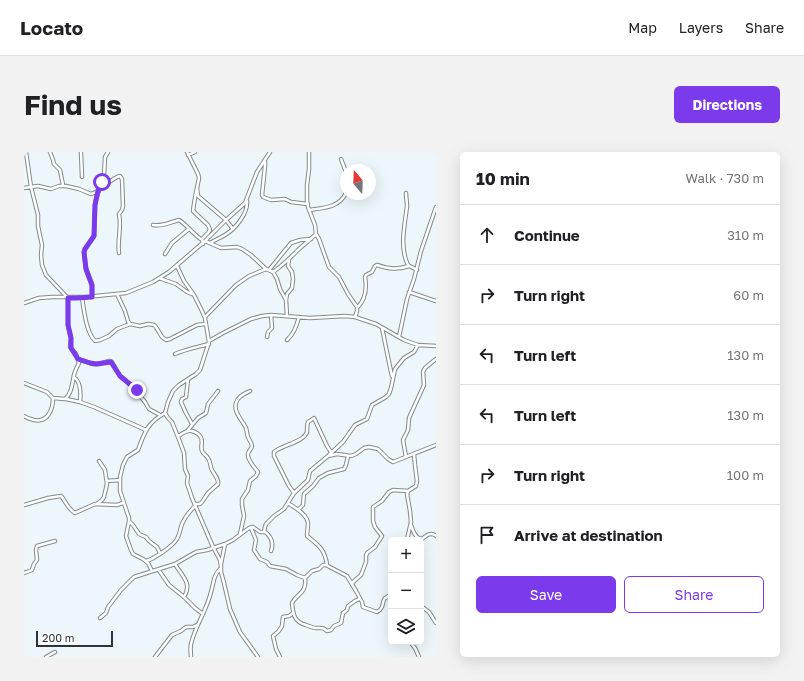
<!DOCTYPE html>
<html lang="en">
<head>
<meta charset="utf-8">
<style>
	:root { --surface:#fff; --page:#f2f2f2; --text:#202124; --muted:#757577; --line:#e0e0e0; --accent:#7c3aed }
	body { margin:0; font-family:"Golos Text",sans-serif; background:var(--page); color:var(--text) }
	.controls { position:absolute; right:12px; bottom:12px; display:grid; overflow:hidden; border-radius:6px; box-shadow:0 4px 16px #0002 }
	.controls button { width:36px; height:36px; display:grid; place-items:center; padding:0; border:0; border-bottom:1px solid var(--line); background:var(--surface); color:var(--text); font:20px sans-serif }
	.compass { position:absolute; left:316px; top:12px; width:36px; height:36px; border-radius:50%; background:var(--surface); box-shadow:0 4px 16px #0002; rotate:341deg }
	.scale { position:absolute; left:12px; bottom:10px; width:77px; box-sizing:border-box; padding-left:4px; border:2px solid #2f3335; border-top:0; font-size:11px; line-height:14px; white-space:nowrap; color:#2f3335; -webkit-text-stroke:3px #fff; paint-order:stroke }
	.stop { position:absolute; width:12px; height:12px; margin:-9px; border:3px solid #7c3aed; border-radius:50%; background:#fff }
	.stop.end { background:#7c3aed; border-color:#fff; box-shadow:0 1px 4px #0008 }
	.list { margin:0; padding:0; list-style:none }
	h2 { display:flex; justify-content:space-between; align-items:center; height:52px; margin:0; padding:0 16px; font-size:17px }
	h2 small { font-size:13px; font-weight:400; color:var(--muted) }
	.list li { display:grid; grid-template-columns:26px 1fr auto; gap:12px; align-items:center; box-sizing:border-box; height:60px; padding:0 16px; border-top:1px solid var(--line) }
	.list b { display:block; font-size:15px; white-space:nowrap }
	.list em { font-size:13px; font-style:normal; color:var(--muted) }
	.actions { display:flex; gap:8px; padding:12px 16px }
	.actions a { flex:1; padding:9px 0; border:1px solid var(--accent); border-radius:6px; text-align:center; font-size:14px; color:var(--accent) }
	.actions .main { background:var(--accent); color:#fff }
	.icon { flex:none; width:22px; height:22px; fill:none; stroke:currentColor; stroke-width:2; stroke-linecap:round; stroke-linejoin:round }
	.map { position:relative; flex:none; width:412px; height:505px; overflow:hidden; border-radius:6px }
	header { display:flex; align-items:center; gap:24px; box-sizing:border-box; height:56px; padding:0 20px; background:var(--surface); border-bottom:1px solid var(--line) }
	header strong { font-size:19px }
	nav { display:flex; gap:22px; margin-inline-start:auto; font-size:14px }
	.intro { display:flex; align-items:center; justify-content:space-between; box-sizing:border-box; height:96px; padding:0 24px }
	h1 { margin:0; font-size:28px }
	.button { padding:10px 18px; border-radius:6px; background:var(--accent); color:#fff; font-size:14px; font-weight:700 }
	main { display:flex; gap:24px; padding:0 24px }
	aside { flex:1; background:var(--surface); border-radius:6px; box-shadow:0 4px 16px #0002 }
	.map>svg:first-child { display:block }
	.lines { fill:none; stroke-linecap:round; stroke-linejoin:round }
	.street-casing { stroke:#818b8f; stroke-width:4.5 }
	.street { stroke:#fff; stroke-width:2.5 }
	.route { stroke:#7c3aed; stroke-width:5 }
</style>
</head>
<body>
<header>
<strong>Locato</strong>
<nav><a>Map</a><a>Layers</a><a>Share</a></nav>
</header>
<div class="intro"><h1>Find us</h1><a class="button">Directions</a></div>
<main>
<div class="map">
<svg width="412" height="505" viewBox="0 0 412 505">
	<rect width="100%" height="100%" fill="#ecf6fb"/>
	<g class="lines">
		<!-- street casing -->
		<g class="street-casing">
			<path id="street" d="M2,0L7,35L14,63V74L18,93L17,103L18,113L22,123L43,145H62L102,141L129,130L145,120L181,89L202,68L221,51L233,20L246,0
				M26,0L29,8L30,12L36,18L39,33
				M57,0L58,25
				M163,0L174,22L175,26L173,36L174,44L202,68L209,77
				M285,0V17L283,33V49L284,55L291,73L292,82L295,87L305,115L315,125L324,142L333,155V159L331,165
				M164,3L171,0
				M317,7L322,20
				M241,9V14L238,43L239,45L247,48L261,47L267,50L284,52
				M0,36L14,34L27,37L35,34H42L55,37L67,42C79,39 86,26 96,24L98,27L99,54L98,58L95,62C98,76 93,88 95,101
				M173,36C171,44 170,52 169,59L184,73L186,78L184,81L178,87L179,92
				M382,41C382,45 383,50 383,54C381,72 375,95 384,113L393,118
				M285,58C299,56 315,56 322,41
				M129,73C139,75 146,70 155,68C163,73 169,82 178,88
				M181,89L197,96L213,95L218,97L227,103L242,117L249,120L253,127L256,137L262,148L263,164
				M186,91C191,88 196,86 201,83C211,77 224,62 223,49
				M141,102L148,91L165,77
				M153,114L160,129L170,143L178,159L181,166L185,190L176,218L172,222L155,233L149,239L144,250L141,261L144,266L148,270L156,290L160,301L161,317L164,324L163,331L168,346L189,395L196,408L197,414V420L200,431L206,457L216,480L234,505
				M245,118L267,91L276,88L287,87
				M249,120C258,114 265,107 273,99C279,93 286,88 292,82
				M135,126L152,132L163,140L168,142
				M385,140L412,149
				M93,142L101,159L104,169L106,172L116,174L124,172L130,173L132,175L138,185L142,188L146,187L173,173L182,172
				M68,145V133L62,117L60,100L61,97L70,84L71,53L72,47L80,24L81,5L84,0
				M58,146C60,158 62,180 71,189L76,188L85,184L93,177L106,172
				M262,148L263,142L268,136L269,127L268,120L264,114L265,108
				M0,151L15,146L28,145H43
				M333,156C341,148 343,136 341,125L342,123L348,120L351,114L353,113C365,117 373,118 385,114
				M181,165L212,133L225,124L242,117
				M358,176L366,215L368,224
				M243,185L244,180L248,176L247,163
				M375,185L383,147L390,127L397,99L412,55
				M263,188C270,182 273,173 275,165
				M185,189L199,181L227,167L238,164L247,163L286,166L321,164L331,165L352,172L380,188L394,193L412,194
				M151,202C162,197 174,195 185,192
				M54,207L69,212H75L85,209L88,210L96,224L115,240L116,244L121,250L125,257L136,263
				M50,225C57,230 57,241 56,250
				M164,227L162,245L158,247L157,250L162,261L168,272
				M0,231L23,240L29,246L41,247C48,241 48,232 50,223C51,219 53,215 55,211L52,202L46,195L47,186L44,173V146
				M42,247L56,250L70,255L122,278
				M0,264C3,266 6,267 10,268C24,271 29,257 29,246
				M164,278L174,266L182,261L184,252L194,239
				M154,284C159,282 162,277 168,279C171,280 175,282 176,284C180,288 176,294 178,299C179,302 183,304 184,306C187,310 186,315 188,318C191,324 195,326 194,332L184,341L178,350L176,352H171
				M305,303L319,290L331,273L343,267L348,253L362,245L365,242L367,236L371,217L380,206L390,200L394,193
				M382,305L379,288L384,278L385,266L400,233L399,220L401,216L412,207
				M83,329L96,328
				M270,341L265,334L250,304V300C258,293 280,290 283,280C283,276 283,273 284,270L290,266L303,294L307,300
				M264,351C271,356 283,362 284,371C284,376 283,380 283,384C294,393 301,397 303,413
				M73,352L78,348L80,345L83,332L81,318L75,309
				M0,353L24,346L37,344L38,345C42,351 45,358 51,361L71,352L93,353L99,351
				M274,358L279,353L280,342L289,334L295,326L304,321L320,317L322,313L324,304
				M105,369L109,373L115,382L122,385L125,389L133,395L136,401
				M387,373C389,379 391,386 398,387C402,384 405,380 411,383L412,384
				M227,376L232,388L230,398L236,407L243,410L246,414L262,417L273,423L281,426L288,419L295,417L299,413H302L323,424L332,439L338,450L339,455L353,460C361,456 357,451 361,446C362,446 366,443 367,442
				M240,379C247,384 250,391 247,399
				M216,382L220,364L218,353V347L224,338L226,329L232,324L234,320C231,316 223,308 224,302C224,299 228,297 228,294C228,291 225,288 224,285C223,283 223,279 222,276C219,269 209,260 212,251C214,244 220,242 226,239
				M383,388L387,370L386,359L383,342L384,339L392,334L393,329L391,313L390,302
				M122,409C130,407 149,394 153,387C156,382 156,377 158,372C161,365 166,359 171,354
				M151,412C157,423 169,431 160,445
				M197,412L201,392
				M134,417L145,433L160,445L171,456L179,462
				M128,419L124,411L119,407L109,402L107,398L102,384L105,369V366L96,339V325L99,313L103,305L114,298C120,281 124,270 141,261
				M0,421L8,418L10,412L13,408L12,398L13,394L31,389
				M281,426C283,442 273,441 268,451C269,462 270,470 282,473C285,474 289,476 292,476C298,476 298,475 303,479L307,478L310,474L317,471L319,461L323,458L324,454L331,449L335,447
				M328,431L337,423L342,410V404L343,401L351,395L358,384L351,375L349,369V355L358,349L365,340L369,338L384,339
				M397,454L405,460L412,471
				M76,466L82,461L84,455L97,438L110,425L151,412L172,400L183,398L201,392L209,388L225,376L229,375L236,380H240L241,375L242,372L250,364L260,357L270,341L284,328L286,319L304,304L313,302L327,304L332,302L340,296L345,295L354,297L364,307L369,310L412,293
				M386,490L391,496L395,505
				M22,505L31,500
				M131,505L148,483L157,479L162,475H169L173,473
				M167,505C167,501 166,497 167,492C171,474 183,458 187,440C190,430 189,424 196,417
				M256,505L252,497L249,484L254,480L258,474L259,465L265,464L269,461"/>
		</g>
		<!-- street -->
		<use href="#street" class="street"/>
	</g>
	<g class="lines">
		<!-- route -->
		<path class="route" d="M78,30L74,39L71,53L70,84L61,97L60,100L62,117L68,133V145L53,146H44V173L47,186V196L54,207L66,211L72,212L87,210L96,224L113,238"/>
	</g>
</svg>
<div class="controls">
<button>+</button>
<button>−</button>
<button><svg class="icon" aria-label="layers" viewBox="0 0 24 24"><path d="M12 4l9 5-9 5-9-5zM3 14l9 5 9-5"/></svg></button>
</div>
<svg class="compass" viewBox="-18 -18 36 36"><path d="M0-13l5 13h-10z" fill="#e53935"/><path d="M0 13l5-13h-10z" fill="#757577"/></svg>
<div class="scale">200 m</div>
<div class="stop" style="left:78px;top:30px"></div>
<div class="stop end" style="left:113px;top:238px"></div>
</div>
<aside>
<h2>10 min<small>Walk · 730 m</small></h2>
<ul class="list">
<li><svg class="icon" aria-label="ahead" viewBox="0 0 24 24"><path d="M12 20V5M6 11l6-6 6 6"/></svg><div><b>Continue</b></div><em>310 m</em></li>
<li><svg class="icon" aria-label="right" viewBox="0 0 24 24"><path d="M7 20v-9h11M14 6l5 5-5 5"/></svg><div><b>Turn right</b></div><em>60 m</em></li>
<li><svg class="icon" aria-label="left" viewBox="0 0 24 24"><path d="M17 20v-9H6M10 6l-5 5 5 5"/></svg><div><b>Turn left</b></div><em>130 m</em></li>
<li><svg class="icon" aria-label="left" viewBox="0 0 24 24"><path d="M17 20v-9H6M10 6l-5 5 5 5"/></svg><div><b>Turn left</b></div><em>130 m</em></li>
<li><svg class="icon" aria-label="right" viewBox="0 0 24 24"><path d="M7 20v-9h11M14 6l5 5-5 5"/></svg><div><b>Turn right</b></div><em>100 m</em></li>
<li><svg class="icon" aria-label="arrive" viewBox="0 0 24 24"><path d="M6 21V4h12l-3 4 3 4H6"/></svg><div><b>Arrive at destination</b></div></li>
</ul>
<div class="actions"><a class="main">Save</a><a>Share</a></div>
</aside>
</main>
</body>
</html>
